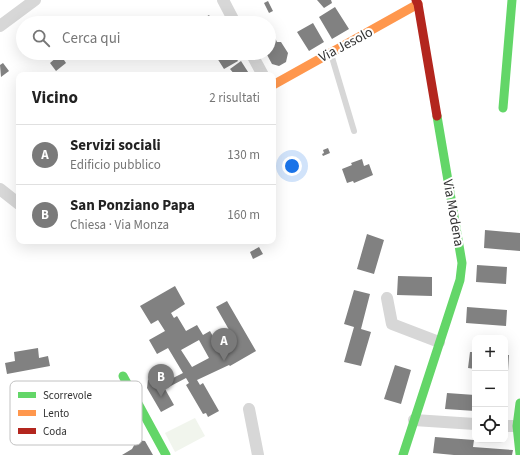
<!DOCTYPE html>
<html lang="it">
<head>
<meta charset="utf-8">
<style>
	:root { --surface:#fff; --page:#f6f6f6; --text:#222; --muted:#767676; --line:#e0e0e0; --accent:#7a7a7a }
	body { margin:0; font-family:"Source Sans 3",sans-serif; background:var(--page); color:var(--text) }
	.controls { position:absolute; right:12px; bottom:12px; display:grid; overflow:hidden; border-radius:8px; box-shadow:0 4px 16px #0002 }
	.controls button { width:36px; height:36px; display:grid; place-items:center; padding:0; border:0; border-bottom:1px solid var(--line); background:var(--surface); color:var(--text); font:20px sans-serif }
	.you { position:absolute; left:292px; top:166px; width:14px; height:14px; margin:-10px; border:3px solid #fff; border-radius:50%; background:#1a73e8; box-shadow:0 0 0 6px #1a73e833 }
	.badge { display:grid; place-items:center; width:26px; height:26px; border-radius:50%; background:var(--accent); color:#fff; font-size:13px; font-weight:700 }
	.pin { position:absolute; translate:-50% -33px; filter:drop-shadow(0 1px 2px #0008) }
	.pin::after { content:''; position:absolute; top:21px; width:14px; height:12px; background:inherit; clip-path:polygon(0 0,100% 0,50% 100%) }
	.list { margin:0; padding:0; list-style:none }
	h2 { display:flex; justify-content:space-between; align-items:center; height:52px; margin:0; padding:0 16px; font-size:17px }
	h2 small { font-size:13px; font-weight:400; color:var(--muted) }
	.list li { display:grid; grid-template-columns:26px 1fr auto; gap:12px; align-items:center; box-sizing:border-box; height:60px; padding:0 16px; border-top:1px solid var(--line) }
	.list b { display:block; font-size:15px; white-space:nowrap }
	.list p { margin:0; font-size:13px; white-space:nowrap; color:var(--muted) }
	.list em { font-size:13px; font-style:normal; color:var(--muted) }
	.icon { flex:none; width:22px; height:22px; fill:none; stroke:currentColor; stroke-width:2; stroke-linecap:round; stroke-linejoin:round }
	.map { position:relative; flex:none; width:520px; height:455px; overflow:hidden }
	.search { position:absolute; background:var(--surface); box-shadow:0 4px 16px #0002; left:16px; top:16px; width:260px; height:44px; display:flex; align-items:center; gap:10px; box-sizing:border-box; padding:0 14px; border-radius:22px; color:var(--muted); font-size:15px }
	.panel { position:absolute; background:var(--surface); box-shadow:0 4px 16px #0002; left:16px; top:72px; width:260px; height:172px; border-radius:8px }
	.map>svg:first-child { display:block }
	.green { fill:#f1f5ed }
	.building { fill:#818181; fill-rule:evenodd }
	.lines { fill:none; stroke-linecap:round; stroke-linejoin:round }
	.lane { stroke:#d7d7d7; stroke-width:6 }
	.street { stroke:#d7d7d7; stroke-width:12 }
	.fast { stroke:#63d668; stroke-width:9 }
	.slow { stroke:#ff974d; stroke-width:9 }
	.jam { stroke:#b3261e; stroke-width:9 }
	.labels { text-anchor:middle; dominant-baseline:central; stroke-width:4; stroke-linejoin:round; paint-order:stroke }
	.street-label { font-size:14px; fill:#333; stroke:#fff }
	.key { fill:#fff; stroke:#c2c2c2; stroke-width:1 }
	.key-label { font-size:11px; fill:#333 }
</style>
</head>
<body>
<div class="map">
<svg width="520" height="455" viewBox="0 0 520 455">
	<rect width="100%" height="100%" fill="#fff"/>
	<!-- green -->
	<path class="green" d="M195,418L205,436L175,452L165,433Z"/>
	<!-- building -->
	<path class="building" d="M317,0H331L332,3L324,8Z
		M268,1L273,11L269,13L264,3Z
		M335,7L349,29L332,39L319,17Z
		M209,15L214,23H202L201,20Z
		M313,23L324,42L309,51L297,32Z
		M269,25L277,42H281L288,53L286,62L279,66L272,64L266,53H269Z
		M225,53H233L238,61L224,69L217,58Z
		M57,57L59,59L62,57L66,63L56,71L50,63Z
		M241,61L250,75H235L230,69Z
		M3,63L9,71L1,77L0,65Z
		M328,148L330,153L323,156L322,154L324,153L323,150Z
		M362,159L364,166L369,164L373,175L354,183L353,181L347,183L342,169L352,165L351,163Z
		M485,230L520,233V251L484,248Z
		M367,234L384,240L374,274L357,269Z
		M259,247L263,254L253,259L250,252Z
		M477,265L507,267L506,284L476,282Z
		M398,276L432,277V296L397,295Z
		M175,286L185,304L171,313L174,318L177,316L186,331L197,325L203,335L210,331L221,351L236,342L216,307L227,301L256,351L230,366L229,365L197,380L200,385L203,383L219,411L208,417L206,413L203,414L186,385L189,383L186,378L165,389L174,405L161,412L147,388L148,380L165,370L171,379L183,373L168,348L157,354L149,340L165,331L158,320L151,324L140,306ZM199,340L209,358L192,367L181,350Z
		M354,290L370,294L361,329L371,332L361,366L344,362L354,327L344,324Z
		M467,307L507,310L506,326L466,323Z
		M38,348L39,358L48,356L50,366L7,374L5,363L15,361L14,352Z
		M470,352H475V369L468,368Z
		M505,355H509L508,371H505Z
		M395,365L411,370L401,404L384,399Z
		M447,393L475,395V411L445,409Z
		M435,437L474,440L473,447L513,450L512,455H454L433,453Z
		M137,440L145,441L153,455H122L132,449Z"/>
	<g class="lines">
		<!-- lane -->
		<path class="lane" d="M331,54L354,131"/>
		<!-- street -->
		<path class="street" d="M223,0L235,23
			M0,26L35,0
			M251,53L263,75
			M0,189L19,204
			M387,298L392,324L439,342
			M249,409L258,455
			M414,420L475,424
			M505,426H517"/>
		<!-- fast -->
		<path class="fast" d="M503,108L512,0
			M123,376L166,455
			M520,403L517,426L520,454
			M403,455L460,280L462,263L437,116"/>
		<!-- slow -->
		<path class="slow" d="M273,85L418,4"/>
		<!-- jam -->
		<path class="jam" d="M416,0L418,4L437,116"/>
	</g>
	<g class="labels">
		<!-- street labels -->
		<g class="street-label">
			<text transform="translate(346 45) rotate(-28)">Via Jesolo</text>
			<text transform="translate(453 213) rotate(80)">Via Modena</text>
		</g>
	</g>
	<!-- legend -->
	<rect x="10" y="381" width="132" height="64" rx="6" class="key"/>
	<rect x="18" y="392" width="18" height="6" fill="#63d668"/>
	<rect x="18" y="410" width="18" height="6" fill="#ff974d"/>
	<rect x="18" y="428" width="18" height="6" fill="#b3261e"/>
	<g class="key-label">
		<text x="43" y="399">Scorrevole</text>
		<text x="43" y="417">Lento</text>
		<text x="43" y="435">Coda</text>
	</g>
</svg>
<div class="controls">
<button>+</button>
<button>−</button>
<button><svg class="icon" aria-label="locate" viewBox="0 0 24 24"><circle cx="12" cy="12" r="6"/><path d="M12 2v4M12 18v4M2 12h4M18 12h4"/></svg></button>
</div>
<div class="you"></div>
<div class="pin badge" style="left:224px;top:361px">A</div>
<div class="pin badge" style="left:161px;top:397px">B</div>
<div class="search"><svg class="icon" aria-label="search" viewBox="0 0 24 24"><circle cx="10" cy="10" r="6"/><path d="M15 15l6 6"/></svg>Cerca qui</div>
<section class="panel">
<h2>Vicino<small>2 risultati</small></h2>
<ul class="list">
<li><span class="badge">A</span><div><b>Servizi sociali</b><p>Edificio pubblico</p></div><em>130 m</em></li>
<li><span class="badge">B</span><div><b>San Ponziano Papa</b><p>Chiesa · Via Monza</p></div><em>160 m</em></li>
</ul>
</section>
</div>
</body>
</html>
